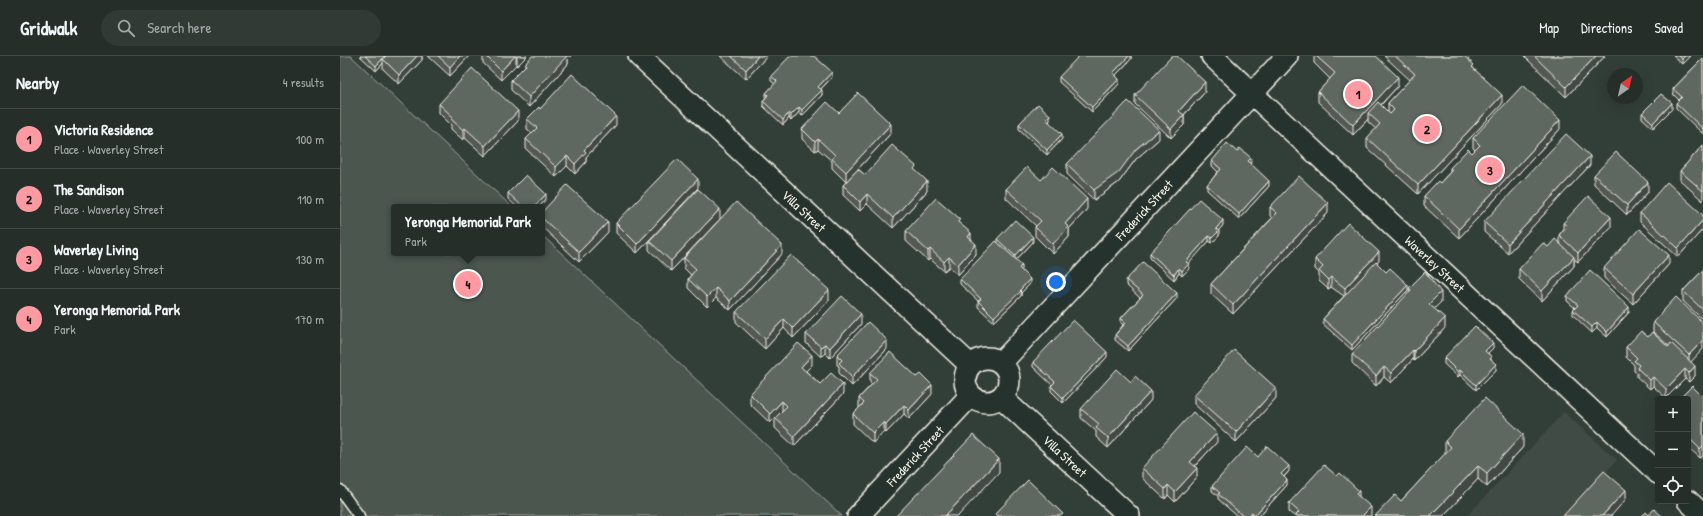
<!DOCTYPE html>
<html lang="en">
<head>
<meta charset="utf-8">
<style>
	:root { --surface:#262e2a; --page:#323a36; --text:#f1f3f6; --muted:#a4a8a8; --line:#424a47; --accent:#ff9aa2 }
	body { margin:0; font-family:"Patrick Hand",sans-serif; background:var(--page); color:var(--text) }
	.controls { position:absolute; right:12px; bottom:12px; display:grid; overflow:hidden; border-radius:4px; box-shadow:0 4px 16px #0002 }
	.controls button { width:36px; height:36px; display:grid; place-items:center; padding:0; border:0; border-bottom:1px solid var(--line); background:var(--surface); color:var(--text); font:20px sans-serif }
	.compass { position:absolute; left:1267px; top:12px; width:36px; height:36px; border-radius:50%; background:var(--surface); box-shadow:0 4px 16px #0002; rotate:34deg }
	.you { position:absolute; left:716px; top:226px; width:14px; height:14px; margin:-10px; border:3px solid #fff; border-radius:50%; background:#1a73e8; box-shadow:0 0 0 6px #1a73e833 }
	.badge { display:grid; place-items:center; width:26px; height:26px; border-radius:50%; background:var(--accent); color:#111; font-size:13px; font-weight:700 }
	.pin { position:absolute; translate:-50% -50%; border:2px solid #fff; box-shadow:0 1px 4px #0006 }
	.popup { position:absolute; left:51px; top:148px; width:154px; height:52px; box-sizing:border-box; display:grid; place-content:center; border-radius:4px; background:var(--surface); filter:drop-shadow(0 1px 3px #0005); font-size:13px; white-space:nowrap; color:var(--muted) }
	.popup b { font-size:15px; color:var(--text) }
	.popup::after { content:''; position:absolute; left:50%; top:100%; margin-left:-8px; border:8px solid transparent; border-top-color:var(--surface) }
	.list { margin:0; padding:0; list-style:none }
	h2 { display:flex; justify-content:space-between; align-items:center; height:52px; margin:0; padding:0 16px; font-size:17px }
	h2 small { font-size:13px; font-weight:400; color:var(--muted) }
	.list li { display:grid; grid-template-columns:26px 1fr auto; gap:12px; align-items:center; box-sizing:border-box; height:60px; padding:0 16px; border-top:1px solid var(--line) }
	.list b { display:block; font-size:15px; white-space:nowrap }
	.list p { margin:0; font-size:13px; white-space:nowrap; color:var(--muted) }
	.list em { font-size:13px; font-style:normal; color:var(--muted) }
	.icon { flex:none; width:22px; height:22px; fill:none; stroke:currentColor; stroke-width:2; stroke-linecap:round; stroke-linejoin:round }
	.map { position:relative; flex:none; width:1363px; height:460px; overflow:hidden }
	header { display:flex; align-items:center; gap:24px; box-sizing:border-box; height:56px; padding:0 20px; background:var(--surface); border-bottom:1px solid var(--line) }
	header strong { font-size:19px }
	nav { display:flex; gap:22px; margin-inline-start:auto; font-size:14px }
	.search { width:280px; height:36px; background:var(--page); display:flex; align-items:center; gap:10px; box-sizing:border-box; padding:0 14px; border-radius:22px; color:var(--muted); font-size:15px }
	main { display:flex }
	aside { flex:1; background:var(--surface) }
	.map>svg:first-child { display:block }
	.built { fill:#404b44 }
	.green { fill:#4c564f; stroke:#a0a49c }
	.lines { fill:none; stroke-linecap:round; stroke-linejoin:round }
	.lane-casing { stroke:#f4f1e8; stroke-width:13 }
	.street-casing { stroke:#f4f1e8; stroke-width:24 }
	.lane { stroke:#26332d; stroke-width:10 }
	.street { stroke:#26332d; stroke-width:21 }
	.wall { fill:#525953; stroke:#f4f1e8 }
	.shaded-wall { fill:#424944; stroke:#f4f1e8 }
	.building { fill:#5f6861; stroke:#f4f1e8 }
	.labels { text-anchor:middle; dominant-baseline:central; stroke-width:4; stroke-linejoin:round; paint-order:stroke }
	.street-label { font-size:13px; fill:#f4f1e8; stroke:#26332d }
</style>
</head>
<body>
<header>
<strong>Gridwalk</strong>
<div class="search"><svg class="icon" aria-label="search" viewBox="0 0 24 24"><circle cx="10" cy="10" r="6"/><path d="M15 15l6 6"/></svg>Search here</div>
<nav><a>Map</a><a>Directions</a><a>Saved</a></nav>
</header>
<main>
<aside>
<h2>Nearby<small>4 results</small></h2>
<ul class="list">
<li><span class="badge">1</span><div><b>Victoria Residence</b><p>Place · Waverley Street</p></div><em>100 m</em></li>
<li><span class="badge">2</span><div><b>The Sandison</b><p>Place · Waverley Street</p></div><em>110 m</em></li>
<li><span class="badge">3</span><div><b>Waverley Living</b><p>Place · Waverley Street</p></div><em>130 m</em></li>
<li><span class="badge">4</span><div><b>Yeronga Memorial Park</b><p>Park</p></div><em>170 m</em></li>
</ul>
</aside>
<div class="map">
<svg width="1363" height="460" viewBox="0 0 1363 460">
	<rect width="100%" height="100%" fill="#323e38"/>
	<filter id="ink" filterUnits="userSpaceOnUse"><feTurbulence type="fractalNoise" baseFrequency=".025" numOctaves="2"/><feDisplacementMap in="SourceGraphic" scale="8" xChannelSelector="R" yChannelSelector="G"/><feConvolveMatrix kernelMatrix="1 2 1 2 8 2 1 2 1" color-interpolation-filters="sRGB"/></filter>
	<g filter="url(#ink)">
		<!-- built -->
		<path class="built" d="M1224,356L1277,404L1225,460H1127Z"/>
		<!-- green -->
		<path class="green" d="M0,0H11L172,151H54V197H202V179L502,460H0Z"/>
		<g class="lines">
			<!-- lane casing -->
			<g class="lane-casing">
				<path id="lane" d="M0,434L19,460"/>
			</g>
			<!-- street casing -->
			<g class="street-casing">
				<path id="street" d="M299,0L630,309
					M872,0L1318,417
					M625 324a22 22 0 1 1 44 0a22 22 0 1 1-44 0Z
					M661,307L947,0
					M661,341L789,460
					M1348,445L1363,459
					M518,460L631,339"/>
			</g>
			<!-- lane -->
			<use href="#lane" class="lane"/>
			<!-- street -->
			<use href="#street" class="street"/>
		</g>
		<!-- wall -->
		<path class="wall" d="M20,0H82V4L59,28L43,13V7L36,15Z
			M88,0H129L110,20Z
			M143,0H187L177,10L176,9L161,24L143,7Z
			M231,0L228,3V8L189,51L171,34V24L185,10V8Z
			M380,0H427L406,23Z
			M791,0V3L776,19L779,28L752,56L719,26V21Z
			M974,0H1036L1058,30L1041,49L1048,56V47L1070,24L1044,0H1131L1128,3L1134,13L1162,48L1078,138L1027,92V82L1036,73L1028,66V63L1013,79L978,46V36L990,23L974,7Z
			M1184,0H1265L1226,41Z
			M1333,0H1350L1342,8Z
			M1363,2V78L1336,52V47L1339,44L1333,38V33Z
			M431,20L492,21L481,33L482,39L462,60L459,56L451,65L449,62L443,69L423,50V45L426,41V37L435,28L431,25Z
			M865,36L844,59V69L831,82L795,48V39Z
			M99,48L178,65L145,100L125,82L123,84L111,73V69L99,57Z
			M200,53L276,69L246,101V106L235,118L227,110L216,121L186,93V83L192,77L187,73V63Z
			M1332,53L1313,72L1302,62V57Z
			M499,57L551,77L518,113L525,119L576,115L587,135L553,172L527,148L520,155L503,139V129L506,126L492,112V105L478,93L475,95L462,83V73Z
			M710,64L709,66L722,83L707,99L679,73V68Z
			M1220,73L1119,182L1084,150V140L1100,127L1110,116V112L1132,97L1135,94L1133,92V82Z
			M819,83L796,103L779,126L754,144L727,118V108Z
			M1363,89V145L1340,124V115Z
			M897,96L911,107L910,108L929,130L899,163L867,134V129L878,116L872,110V105Z
			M1250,109L1168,197L1144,176V166Z
			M1254,119L1308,136L1287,159L1254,128Z
			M701,124L747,153L729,173V181L713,198L695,180V171L696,170L666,142V133Z
			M358,133L380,163L331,215L309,194V185L297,197L276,177V167Z
			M168,137L206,143L199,151H177L168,143Z
			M930,151L988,157L893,258L871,238V228L932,162L930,160Z
			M202,156L268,176L239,206L202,171Z
			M1300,157L1363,159V173L1338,201L1300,166Z
			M1223,167L1271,171L1238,206L1234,203V210L1202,245L1179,223V213L1219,187V179L1223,174Z
			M620,168L631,184L636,198L618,219L609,211L604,215L590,203L588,205L566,185V175Z
			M883,169L878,175L879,180L872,187L869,185L848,208L849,213L842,220L839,217L834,224L810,202V197Z
			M657,183L693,186L676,204L682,214H681L690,228L681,237V240L654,266L638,251V245L620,228V223L657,186Z
			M442,198L390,254L376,242L367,251L348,232V223L351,219L344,212V202Z
			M975,203L1039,205L1037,207L1046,216L1068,234L1012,294L983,268V263L1004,240L991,231L988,233L979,225V217L975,213Z
			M1329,208L1293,248L1264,222V212Z
			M1363,214V264L1343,245V235Z
			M786,224L837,242L788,295L775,284V279L783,269L781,267V262L800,242L786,229Z
			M1069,232L1101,246L1094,253L1105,272L1074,305L1073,303L1051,327L1044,321L1036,330L1012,307V298L1069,237Z
			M1227,240L1289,256L1267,281L1257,272L1252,277L1233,259V254L1235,252L1227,245Z
			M489,244L453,282L444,272L425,293L396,266V256Z
			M1313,266L1363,267L1351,306L1355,320L1349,326L1345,323L1326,342L1313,330L1310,333L1297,321V317L1294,315V309L1286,301V291L1308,281L1328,291L1329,290L1313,276Z
			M521,268L490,302L485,297L481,301L466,287V278Z
			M1153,292L1148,297L1156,314L1136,334L1120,319L1118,321L1104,308V302Z
			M547,293L512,330L499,317V310L497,309V299Z
			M767,301L723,347L711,335V330L712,329L693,311V306Z
			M472,309L466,315L480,328L503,338L454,390L435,372V362L442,355L430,367L410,348V338Z
			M530,317L592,338L569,363L564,358L546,377L544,375L533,387L513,368V358L519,352V342L532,328L530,327Z
			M854,339L936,342L896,386L854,348Z
			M1362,340H1363V400L1360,402L1348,391V343Z
			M811,344L768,392L756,381V375L741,362V353Z
			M1105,385L1183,391L1147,431L1138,423L1103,460H1035L1061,445L1105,398Z
			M877,386L855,410L857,421L835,446L828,439L825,443L802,422V412Z
			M918,401L949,415L944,421L947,429L919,460H897L878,443V440L872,435V430Z
			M1019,441L1031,460H954L949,456V447Z"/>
		<!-- shaded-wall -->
		<path class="shaded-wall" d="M45,0H50L43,3V7L36,15V10Z
			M77,0H82V4L59,28V19Z
			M120,0H129L110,20V11Z
			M175,0H176V9L161,24V15Z
			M178,0H187L177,10V1Z
			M226,0H231L228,3V8L189,51V41Z
			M418,0H427L406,23V14Z
			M789,0H791V3L773,22V17Z
			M1123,0H1131L1123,8Z
			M1256,0H1265L1226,41V31Z
			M1345,0H1350L1342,8V3Z
			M492,16V21L478,36V31Z
			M1058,21V30L1031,59L1028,57V63L1013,79V69Z
			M779,23V28L752,56V51Z
			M865,26V36L839,64V55Z
			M482,34V39L462,60V54Z
			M1162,39V48L1078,138V129Z
			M1332,47V53L1313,72V67Z
			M459,51V56L451,65V59Z
			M178,55V65L145,100V90Z
			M449,57V62L443,69V64Z
			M710,59V64L706,69V63Z
			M844,59V69L831,82V73Z
			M276,60V69L246,101V106L235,118V108L244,94Z
			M1220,64V73L1119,182V173Z
			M551,68V77L506,126V116Z
			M125,72V82L123,84V74Z
			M819,74V83L796,103L779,126L754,144V134L796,93Z
			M722,78V83L707,99V94Z
			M478,83V93L475,95V86Z
			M227,100V110L216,121V111Z
			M1250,100V109L1168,197V188Z
			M911,102V107L908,110V105Z
			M358,123V132L297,197V188Z
			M587,125V135L553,172V162Z
			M929,125V130L899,163V158Z
			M1308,126V136L1287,159V149Z
			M206,138V143L199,151H194Z
			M527,138V148L520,155V146Z
			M747,143V153L729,173V181L713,198V188L725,168Z
			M988,147V157L893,258V249Z
			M380,153V163L331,215V205Z
			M1271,161V171L1238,206V197Z
			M883,164V169L876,178V173Z
			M1363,164V173L1338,201V192Z
			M268,166V176L239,206V196Z
			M879,175V180L872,187V182Z
			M631,177V187L628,181Z
			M869,180V185L846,211V206Z
			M693,181V186L675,205V200Z
			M636,188V198L618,219V209Z
			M442,189V198L390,254V245Z
			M590,193V203L588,205V195Z
			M1039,196V205L1005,241V232Z
			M1329,199V208L1293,248V238Z
			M609,201V211L604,215V206Z
			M1234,201V210L1202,245V235Z
			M849,208V213L842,220V215Z
			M682,209V214L679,217V212Z
			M839,212V217L834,224V219Z
			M991,221V231L988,233V224Z
			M690,223V228L681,237V240L654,266V261Z
			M1068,229V234L1012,294V289Z
			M376,232V242L367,251V241Z
			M489,234V244L453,282V272Z
			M1101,236V246L1089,258V248Z
			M837,237V242L788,295V290Z
			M1289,251V256L1267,281V276Z
			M521,258V268L490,302V292Z
			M1105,262V272L1074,305V295Z
			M444,263V272L425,293V283Z
			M1257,266V272L1252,277V271Z
			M547,284V293L512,330V321Z
			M1363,284V293L1349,308V299Z
			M1153,287V292L1145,300V295Z
			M485,288V297L481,301V291Z
			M1073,294V303L1051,327V317Z
			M767,296V301L723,347V342Z
			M472,299V309L461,320V311Z
			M1156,308V314L1136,334V329Z
			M1355,310V320L1349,326V317Z
			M1044,311V321L1036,330V320Z
			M1345,313V323L1326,342V333Z
			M1120,314V319L1118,321V316Z
			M1313,321V330L1310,333V324Z
			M503,328V338L454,390V380Z
			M592,329V338L569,363V354Z
			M936,332V342L896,386V376Z
			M811,335V344L768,392V382Z
			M442,345V355L430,367V358Z
			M564,349V358L546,377V368Z
			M544,366V375L533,387V377Z
			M877,377V386L850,415V406Z
			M1183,378V391L1147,431V417Z
			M1363,390V400L1360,402V393Z
			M659,403V416L618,460H605Z
			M949,410V415L941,424V418Z
			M1138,410V423L1103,460H1090Z
			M857,412V421L835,446V436Z
			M947,424V429L919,460H915V459Z
			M828,429V439L825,443V433Z
			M1286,434V443L1271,460H1262Z
			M1019,435V444L1016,438Z
			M1031,451V460H1022Z
			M912,456V460H909Z"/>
		<!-- building -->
		<path class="building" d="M25,0H45L36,10Z
			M46,0H77L59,19L43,3Z
			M98,0H120L110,11Z
			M146,0H175L161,15Z
			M192,0H227L189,41L171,24L186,9L185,8Z
			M391,0H418L406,14Z
			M450,0H474L492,16L478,31L482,34L462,54L459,51L451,59L449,57L443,64L423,45L428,39L426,37L437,25L431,20Z
			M739,0H789L773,17L779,23L752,51L719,21Z
			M832,0H837L865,26L839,55L844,59L831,73L795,39Z
			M976,0H1036L1058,21L1013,69L978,36L995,17Z
			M1055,0H1124L1134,9L1132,11L1162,39L1078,129L1027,82L1040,68L1028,57L1038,46L1050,58L1054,54L1048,47L1075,18Z
			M1194,0H1256L1226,31Z
			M1338,0H1345L1342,3Z
			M1363,2V73L1336,47L1342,41L1333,33Z
			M132,12L178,55L145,90L125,72L123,74L111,63L113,61L99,48Z
			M232,18L276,60L244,94L246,96L235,108L227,100L216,111L186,83L197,72L187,63L199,51L200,53Z
			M1183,29L1220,64L1119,173L1084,140L1098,125L1100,127L1112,114L1110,112L1128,93L1132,97L1140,89L1133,82Z
			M518,37L551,68L506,116L492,103L495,99L478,83L475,86L462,73L487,46L499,57Z
			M1321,38L1332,47L1313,67L1302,57Z
			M788,45L819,74L796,93L779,116L754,134L727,108Z
			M698,48L710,59L706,63L722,78L707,94L679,68Z
			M1226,78L1250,100L1168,188L1144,166Z
			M887,87L897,96L900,92L911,102L908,105L929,125L899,158L867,129L881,113L872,105Z
			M552,89L576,110L574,113L587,125L553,162L527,138L520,146L503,129L518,113L525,119Z
			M1363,89V135L1340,115Z
			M1276,96L1308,126L1287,149L1254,119Z
			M337,103L358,123L297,188L276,167Z
			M687,111L701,124L713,111L747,143L725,168L729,171L713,188L695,171L701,165L666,133Z
			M186,119L206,138L194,151H183L168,137Z
			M959,120L988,147L893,249L871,228L937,157L930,151Z
			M1327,126L1363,159V164L1338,192L1300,157Z
			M227,129L268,166L239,196L202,162V156Z
			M358,133L380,153L331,205L309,185Z
			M1248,140L1271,161L1238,197L1219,179L1227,170L1223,167Z
			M596,142L620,163L618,166L631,177L628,181L636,188L618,209L609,201L604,206L590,193L588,195L566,175Z
			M859,143L883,164L876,173L879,175L872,182L869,180L846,206L849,208L842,215L839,212L834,219L810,197Z
			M396,146L442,189L390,245L376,232L367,241L348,223L356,213L344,202Z
			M675,164L693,181L675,200L657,183Z
			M1008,167L1039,196L1005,232L991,221L988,224L979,215L983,211L975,203Z
			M1299,173L1329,199L1293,238L1264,212Z
			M1215,183L1234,201L1202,235L1179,213L1203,187L1208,191Z
			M656,185L682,209L679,212L690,223L680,234L681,235L654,261L638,245L641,243L620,223Z
			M451,199L489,234L453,272L444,263L425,283L396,256Z
			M803,206L837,237L788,290L775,279L786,267L781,262L803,239L786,224Z
			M1036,206L1046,216L1050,212L1068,229L1012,289L983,263Z
			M1250,214L1289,251L1267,276L1257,266L1252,271L1233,254L1238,249L1227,240Z
			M1363,214V254L1343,235Z
			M1085,216L1101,236L1089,248L1105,262L1074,295L1073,294L1051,317L1044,311L1036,320L1012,298L1071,234L1069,232Z
			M502,240L521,258L490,292L485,288L481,291L466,278Z
			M1336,241L1363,267V284L1349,299L1313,266Z
			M733,264L767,296L723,342L711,330L715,326L693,306Z
			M528,266L547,284L512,321L499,307L502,304L497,299Z
			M1135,270L1153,287L1145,295L1152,301L1150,303L1156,308L1136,329L1120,314L1118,316L1104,302Z
			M1301,275L1308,281L1312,276L1328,291L1331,287L1355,310L1349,317L1345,313L1326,333L1313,321L1310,324L1297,312L1299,309L1294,305L1297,302L1286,291Z
			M458,287L472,299L461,311L480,328L491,317L503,328L454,380L435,362L447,350L442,345L430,358L410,338Z
			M894,294L936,332L896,376L854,339Z
			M550,296L577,321L581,318L592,329L569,354L564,349L546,368L544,366L533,377L513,358L524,347L519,342L537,323L530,317Z
			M777,313L791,326L795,320L811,335L768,382L756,372L759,368L741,353Z
			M1352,330L1362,340H1363V390L1360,393L1348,381V343H1339Z
			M1145,342L1183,378L1147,417L1138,410L1090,460H1035L1055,439L1061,445L1111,391L1105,385Z
			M853,356L877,377L850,406L857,412L835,436L828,429L825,433L802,412Z
			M633,379L659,403L605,460H556Z
			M927,390L949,410L941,418L947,424L915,459L912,456L909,460H903L878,438L880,437L872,430L907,391L918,401Z
			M984,409L997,420L1000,417L1019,435L1016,438L1031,451L1022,460H957L956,459L959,456L949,447Z
			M1264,415L1286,434L1262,460H1223Z
			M688,424L723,458L720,460H657L655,458Z
			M1314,453L1322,460H1302L1306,456L1309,459Z"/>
	</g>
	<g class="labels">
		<!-- street labels -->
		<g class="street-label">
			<text transform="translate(804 154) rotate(-47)">Frederick Street</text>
			<text transform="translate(464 155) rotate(43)">Villa Street</text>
			<text transform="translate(1095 208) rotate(43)">Waverley Street</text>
			<text transform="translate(575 400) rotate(-47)">Frederick Street</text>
			<text transform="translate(725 400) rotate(43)">Villa Street</text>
		</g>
	</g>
</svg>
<div class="controls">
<button>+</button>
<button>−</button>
<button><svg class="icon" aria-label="locate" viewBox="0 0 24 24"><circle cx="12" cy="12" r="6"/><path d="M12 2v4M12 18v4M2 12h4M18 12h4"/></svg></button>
</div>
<svg class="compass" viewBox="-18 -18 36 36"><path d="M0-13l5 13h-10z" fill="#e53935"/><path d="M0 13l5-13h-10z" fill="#a4a8a8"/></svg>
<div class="you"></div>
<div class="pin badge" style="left:1018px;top:38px">1</div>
<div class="pin badge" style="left:1087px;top:73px">2</div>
<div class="pin badge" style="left:1150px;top:114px">3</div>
<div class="pin badge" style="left:128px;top:228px">4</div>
<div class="popup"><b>Yeronga Memorial Park</b>Park</div>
</div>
</main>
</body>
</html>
